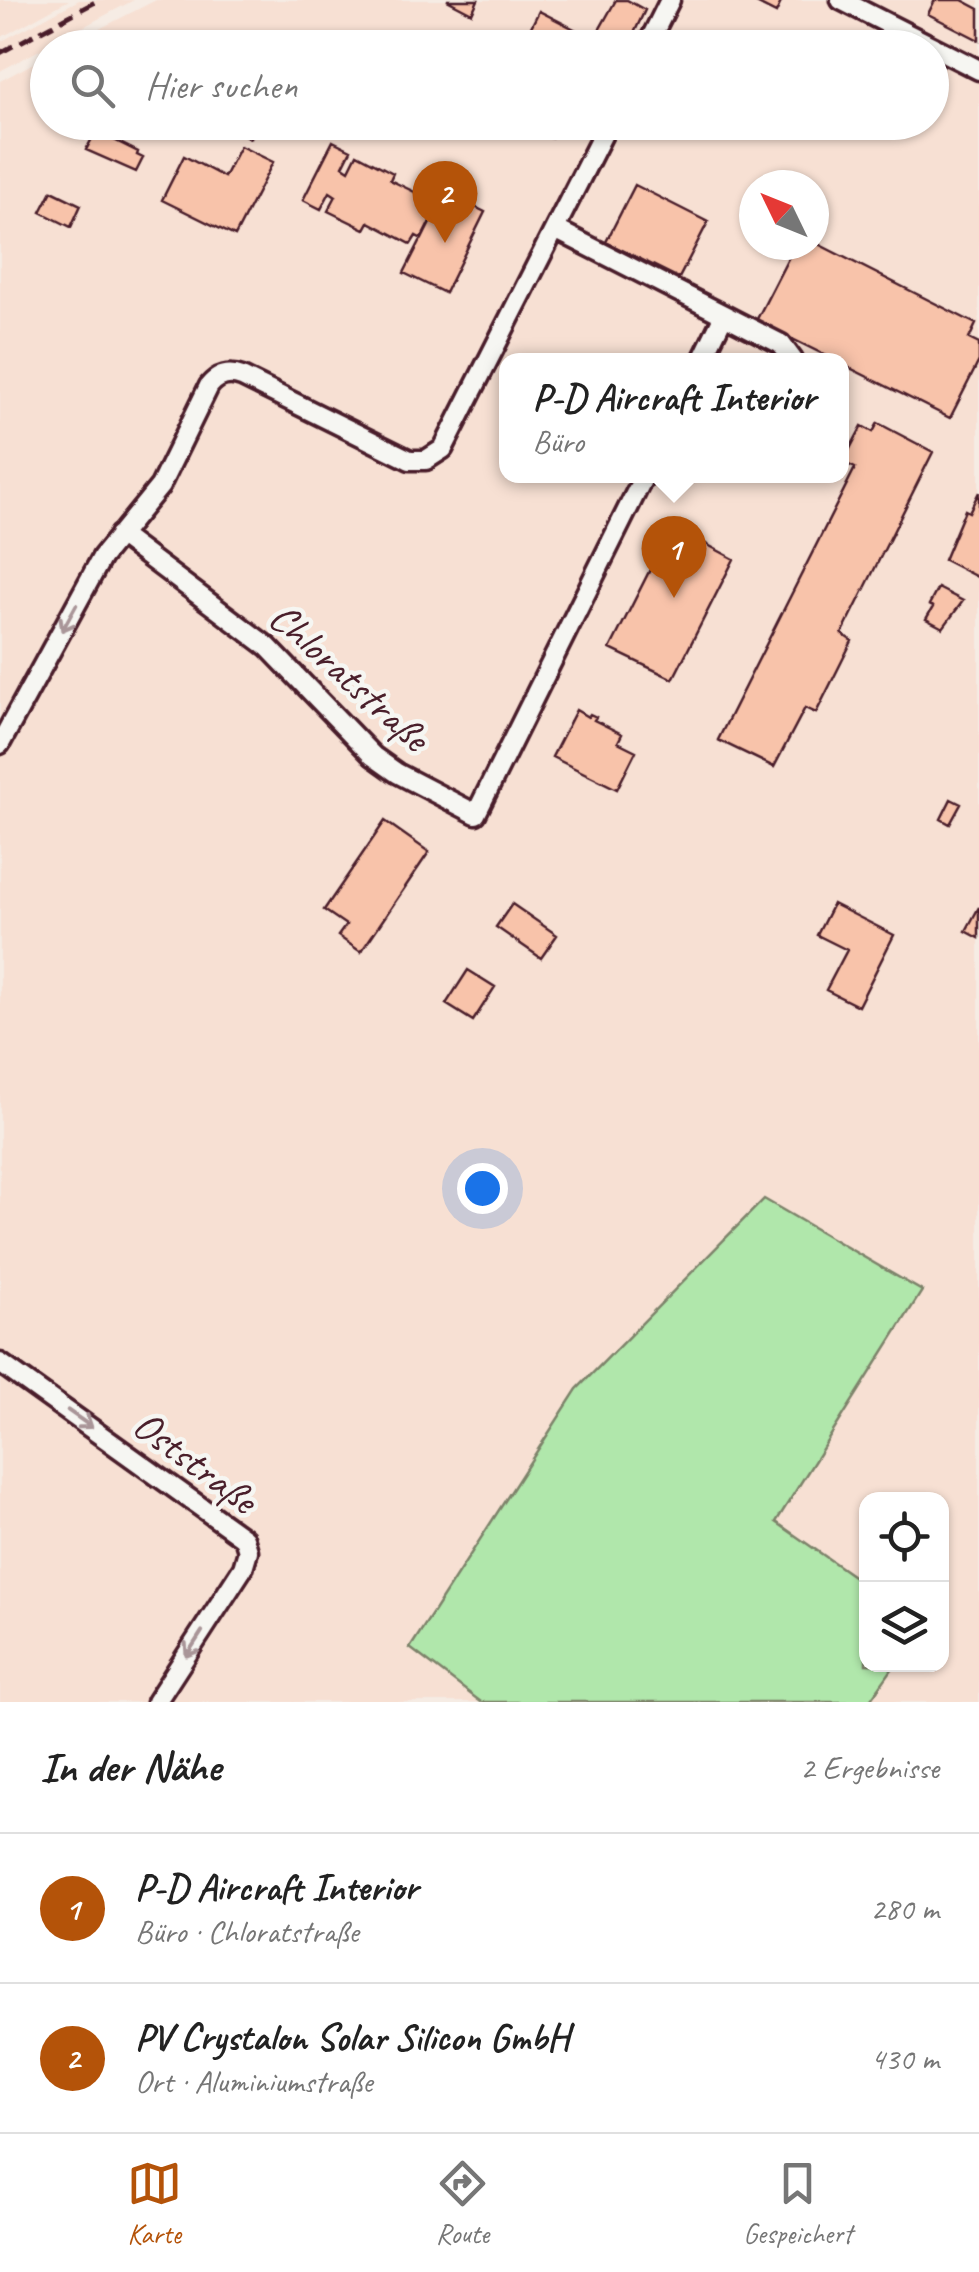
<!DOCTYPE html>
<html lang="de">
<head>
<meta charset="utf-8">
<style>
	:root { --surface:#fff; --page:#f2f2f2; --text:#222; --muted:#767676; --line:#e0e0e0; --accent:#b45309 }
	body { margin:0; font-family:Caveat,sans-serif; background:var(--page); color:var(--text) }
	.controls { position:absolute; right:30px; bottom:30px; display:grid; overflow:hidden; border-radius:20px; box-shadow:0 2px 8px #0004 }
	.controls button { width:90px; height:90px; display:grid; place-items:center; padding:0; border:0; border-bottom:2px solid var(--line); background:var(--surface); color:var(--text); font:50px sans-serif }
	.compass { position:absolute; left:739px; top:170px; width:90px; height:90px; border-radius:50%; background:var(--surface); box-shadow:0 2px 8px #0004; rotate:313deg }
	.you { position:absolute; left:482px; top:1188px; width:35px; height:35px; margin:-25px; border:8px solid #fff; border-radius:50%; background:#1a73e8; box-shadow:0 0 0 15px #1a73e833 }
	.badge { display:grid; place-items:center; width:65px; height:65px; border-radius:50%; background:var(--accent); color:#fff; font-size:32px; font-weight:700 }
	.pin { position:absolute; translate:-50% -82px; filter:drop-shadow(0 2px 5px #0008) }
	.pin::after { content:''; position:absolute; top:52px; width:35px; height:30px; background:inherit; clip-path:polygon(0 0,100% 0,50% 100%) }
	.popup { position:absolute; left:499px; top:353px; width:350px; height:130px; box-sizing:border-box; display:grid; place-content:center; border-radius:20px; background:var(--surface); filter:drop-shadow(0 2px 8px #0005); font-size:32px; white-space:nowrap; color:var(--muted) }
	.popup b { font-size:38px; color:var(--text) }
	.popup::after { content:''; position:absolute; left:50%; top:100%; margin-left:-20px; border:20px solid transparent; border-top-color:var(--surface) }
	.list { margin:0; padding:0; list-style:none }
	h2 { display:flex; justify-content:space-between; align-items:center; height:130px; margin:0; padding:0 40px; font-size:42px }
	h2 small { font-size:32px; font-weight:400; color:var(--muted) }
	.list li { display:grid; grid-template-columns:65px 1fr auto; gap:30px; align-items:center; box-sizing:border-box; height:150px; padding:0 40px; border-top:2px solid var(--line) }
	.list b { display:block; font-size:38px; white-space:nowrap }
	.list p { margin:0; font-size:32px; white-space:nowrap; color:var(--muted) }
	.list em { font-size:32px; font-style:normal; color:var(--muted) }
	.icon { flex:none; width:55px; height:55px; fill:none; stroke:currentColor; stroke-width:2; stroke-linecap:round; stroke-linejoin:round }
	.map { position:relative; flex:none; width:979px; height:1702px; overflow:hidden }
	.search { position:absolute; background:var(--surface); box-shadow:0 2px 8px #0004; left:30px; right:30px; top:30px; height:110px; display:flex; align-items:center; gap:25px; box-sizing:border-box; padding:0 35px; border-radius:55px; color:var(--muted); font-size:38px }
	.sheet { height:430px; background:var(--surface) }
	nav { display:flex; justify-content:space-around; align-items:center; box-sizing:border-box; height:140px; border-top:2px solid var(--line); background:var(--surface); font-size:28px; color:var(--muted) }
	nav a { display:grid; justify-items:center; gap:5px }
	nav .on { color:var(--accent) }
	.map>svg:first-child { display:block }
	.built { fill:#f7e0d3; fill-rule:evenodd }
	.green { fill:#b0e7ab; stroke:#7d836b; stroke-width:2.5 }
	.building { fill:#f8c3aa; stroke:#4a1f2b; stroke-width:2.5 }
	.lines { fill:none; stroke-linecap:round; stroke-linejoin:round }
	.minor-casing { stroke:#4a1f2b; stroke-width:25 }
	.minor { stroke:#f6f6f2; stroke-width:18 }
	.rail { stroke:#4a1f2b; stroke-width:5; stroke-dasharray:15 8; stroke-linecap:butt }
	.oneway { stroke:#a99598 }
	.labels { text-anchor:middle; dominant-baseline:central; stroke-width:9; stroke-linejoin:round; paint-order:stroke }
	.street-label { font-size:42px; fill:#4a1f2b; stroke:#f6f6f2 }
</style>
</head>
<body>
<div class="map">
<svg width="979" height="1702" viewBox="0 0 979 1702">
	<rect width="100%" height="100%" fill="#f6ece4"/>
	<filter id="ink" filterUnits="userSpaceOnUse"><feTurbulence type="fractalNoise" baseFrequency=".01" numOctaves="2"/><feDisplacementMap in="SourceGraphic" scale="20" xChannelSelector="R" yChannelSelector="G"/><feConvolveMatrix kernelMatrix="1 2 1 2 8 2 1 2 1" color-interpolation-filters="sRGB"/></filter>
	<g filter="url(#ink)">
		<!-- built -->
		<path class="built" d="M0,0H69L0,38Z
			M79,0H134L0,71V42Z
			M156,0H979V1702H0V81L47,56L48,122H932V48L64,47ZM754,185H814V245H754ZM507,360H842V476H507ZM866,1500H942V1664H866Z"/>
		<!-- green -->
		<path class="green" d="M764,1199L922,1291L776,1522L866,1585V1664L895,1665L869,1702H481L410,1648L577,1389Z"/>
		<!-- building -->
		<path class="building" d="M447,0H478L472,13Z
			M616,0H627L645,10L627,48H542L525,39L539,11L594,39Z
			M750,0H782L776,13Z
			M935,0H962L979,9V40L928,14Z
			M334,37L344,41L349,48H319L326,40Z
			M220,122H258L250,138Z
			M520,122H559L551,138Z
			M96,131L138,152L137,155L143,158L136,172L86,150Z
			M333,141L351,150L343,166L349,170L357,154L393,173L390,180L433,201L429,209L435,213L422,239L416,236L411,244L369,222L365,229L328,211L336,196L330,192L321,209L303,200Z
			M240,146L273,162L235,236L162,200L184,156L224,177Z
			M635,185L708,222L679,278L606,242Z
			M52,191L81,205L71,227L41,212Z
			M445,192L485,212L445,293L404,273Z
			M814,242L976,324L969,339L979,344V361L950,418L842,364V360H835L756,321L795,245H814Z
			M878,423L933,452L842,634L852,641L816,713L805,708L774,767L718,740L855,468L843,462L862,426L873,432Z
			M979,492V578L944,560L965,510L969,512Z
			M672,526L734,559L673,679L610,649Z
			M938,588L963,601L943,628L926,619L933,607L929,605Z
			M576,710L588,717L590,714L596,717L594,720L622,734L618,742L636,751L617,789L552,757Z
			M951,799L961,804L950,824L941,819Z
			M385,821L429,852L361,952L338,936L346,925L324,910Z
			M512,904L557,935L541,958L496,927Z
			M833,904L894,935L858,1006L826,990L847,950L817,935Z
			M979,907V938L966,931Z
			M468,970L495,987L473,1021L446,1004Z"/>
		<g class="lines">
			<!-- minor casing -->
			<g class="minor-casing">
				<path id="minor" d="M841,0L979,70
					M646,48L670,0
					M555,229L724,315L702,360
					M724,315L781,344L793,360
					M119,535L268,647L373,756L397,773L476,814L644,476
					M0,744L102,557L160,486L209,386C218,375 229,372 242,377L410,460H426L443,449L609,122
					M0,1363L244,1538L248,1551L243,1568L156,1702"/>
			</g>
			<!-- minor -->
			<use href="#minor" class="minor"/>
			<!-- rail -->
			<path class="rail" d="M0,53L99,0"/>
		</g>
		<!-- one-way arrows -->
		<defs><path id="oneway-shaft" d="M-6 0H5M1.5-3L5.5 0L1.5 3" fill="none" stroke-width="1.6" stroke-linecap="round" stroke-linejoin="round" transform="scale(2.5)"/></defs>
		<g class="oneway">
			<use href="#oneway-shaft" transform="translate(69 618) rotate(119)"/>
			<use href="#oneway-shaft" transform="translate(80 1419) rotate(35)"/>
			<use href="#oneway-shaft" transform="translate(194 1644) rotate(123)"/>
		</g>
	</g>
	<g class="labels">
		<!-- street labels -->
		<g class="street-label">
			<text transform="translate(349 677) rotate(42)">Chloratstraße</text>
			<text transform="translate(195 1462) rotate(37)">Oststraße</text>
		</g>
	</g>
</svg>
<div class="controls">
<button><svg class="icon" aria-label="locate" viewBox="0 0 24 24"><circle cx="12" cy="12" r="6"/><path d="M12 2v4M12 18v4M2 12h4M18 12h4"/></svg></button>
<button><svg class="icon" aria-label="layers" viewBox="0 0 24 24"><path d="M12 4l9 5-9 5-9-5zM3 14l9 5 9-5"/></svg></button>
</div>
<svg class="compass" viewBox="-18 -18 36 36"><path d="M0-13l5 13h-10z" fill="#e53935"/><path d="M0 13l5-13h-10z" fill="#767676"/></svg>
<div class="you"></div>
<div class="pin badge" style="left:674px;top:598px">1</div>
<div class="popup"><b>P-D Aircraft Interior</b>Büro</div>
<div class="pin badge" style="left:445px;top:243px">2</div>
<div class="search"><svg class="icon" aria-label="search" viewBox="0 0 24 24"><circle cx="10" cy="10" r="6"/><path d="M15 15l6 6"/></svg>Hier suchen</div>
</div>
<section class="sheet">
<h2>In der Nähe<small>2 Ergebnisse</small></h2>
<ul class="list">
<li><span class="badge">1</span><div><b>P-D Aircraft Interior</b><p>Büro · Chloratstraße</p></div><em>280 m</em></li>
<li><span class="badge">2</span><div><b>PV Crystalon Solar Silicon GmbH</b><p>Ort · Aluminiumstraße</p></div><em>430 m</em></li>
</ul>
</section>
<nav>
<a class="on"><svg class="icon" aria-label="map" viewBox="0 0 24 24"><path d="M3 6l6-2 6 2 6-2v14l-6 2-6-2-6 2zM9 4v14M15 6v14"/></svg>Karte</a>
<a><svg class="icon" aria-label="directions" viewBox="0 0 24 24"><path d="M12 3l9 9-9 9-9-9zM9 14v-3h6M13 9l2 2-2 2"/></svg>Route</a>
<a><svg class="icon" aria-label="saved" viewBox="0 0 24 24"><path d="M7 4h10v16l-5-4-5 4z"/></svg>Gespeichert</a>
</nav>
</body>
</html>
